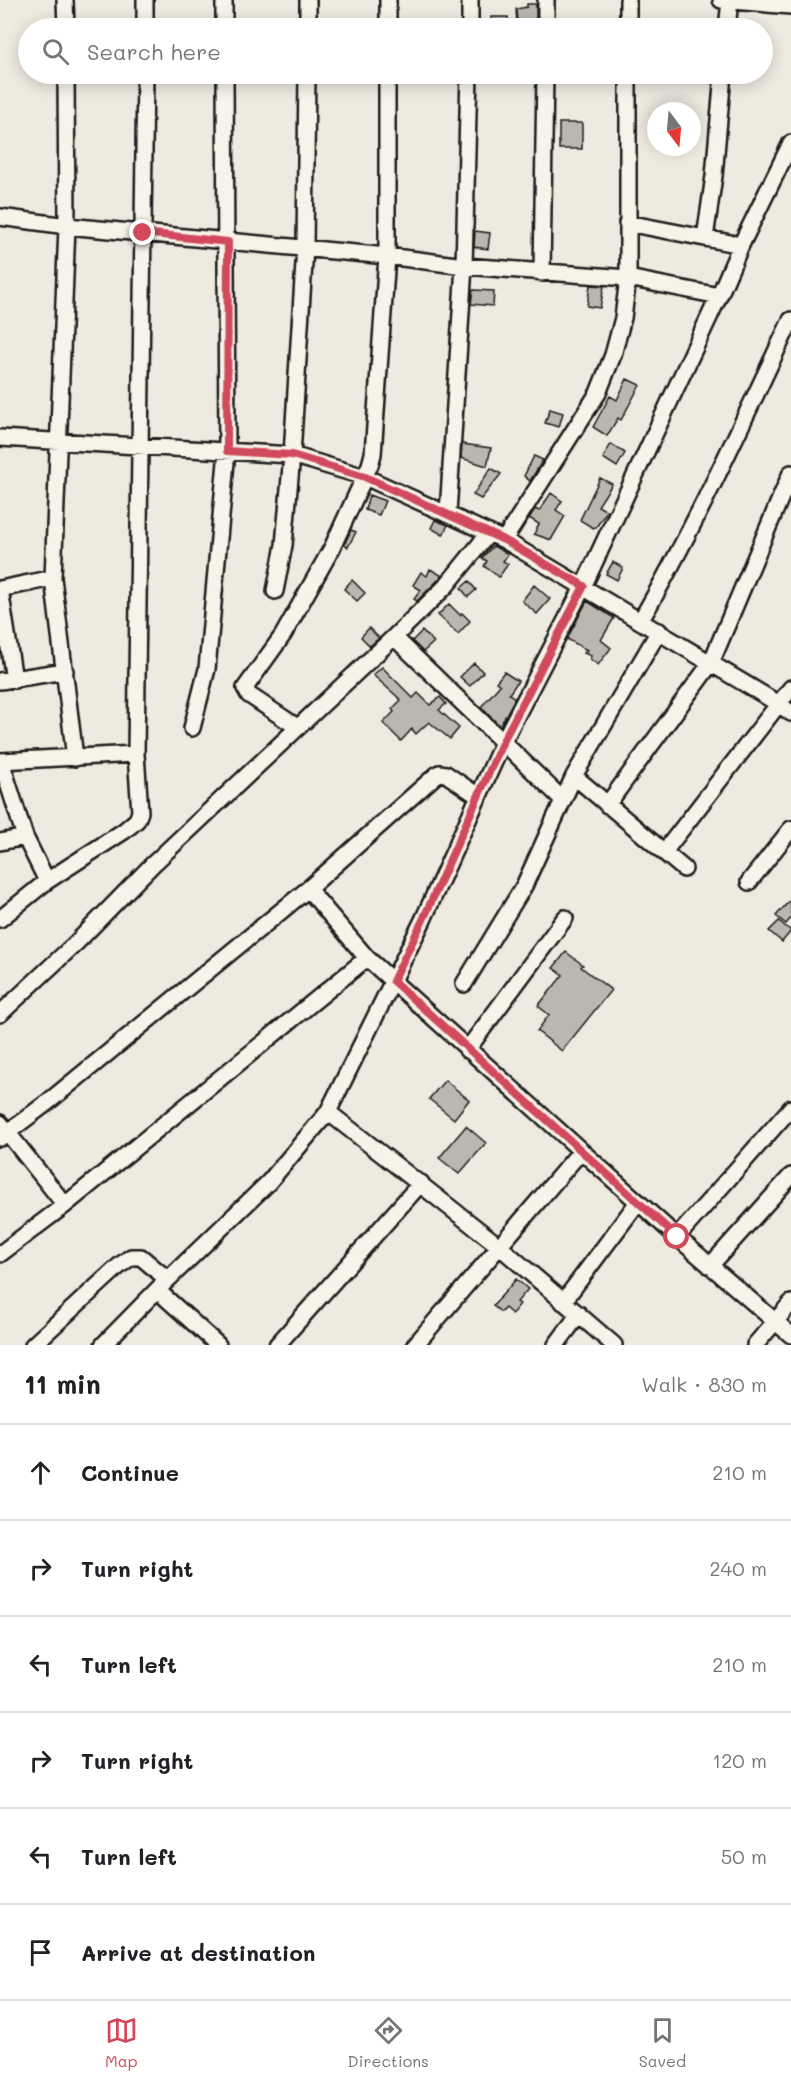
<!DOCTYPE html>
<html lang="en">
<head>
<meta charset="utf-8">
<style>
	:root { --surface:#fff; --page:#f6f6f6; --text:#202124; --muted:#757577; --line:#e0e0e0; --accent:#d1495b }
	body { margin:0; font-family:Mali,sans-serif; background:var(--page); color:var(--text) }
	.compass { position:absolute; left:647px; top:102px; width:54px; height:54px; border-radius:50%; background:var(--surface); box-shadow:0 3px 15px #0003; rotate:164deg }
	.stop { position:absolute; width:18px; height:18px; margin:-14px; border:4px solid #d1495b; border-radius:50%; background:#fff }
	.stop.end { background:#d1495b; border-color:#fff; box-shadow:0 2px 6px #0008 }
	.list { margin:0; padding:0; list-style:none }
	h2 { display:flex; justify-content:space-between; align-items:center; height:78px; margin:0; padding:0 24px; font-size:26px }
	h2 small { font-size:20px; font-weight:400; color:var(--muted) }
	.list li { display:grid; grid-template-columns:39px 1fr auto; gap:18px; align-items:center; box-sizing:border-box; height:96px; padding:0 24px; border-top:2px solid var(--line) }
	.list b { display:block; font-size:22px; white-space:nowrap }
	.list em { font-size:20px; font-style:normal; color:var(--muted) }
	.icon { flex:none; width:33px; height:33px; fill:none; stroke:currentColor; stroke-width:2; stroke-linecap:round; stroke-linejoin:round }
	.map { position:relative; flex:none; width:791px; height:1345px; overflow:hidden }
	.search { position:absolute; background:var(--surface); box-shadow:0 3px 15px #0003; left:18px; right:18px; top:18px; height:66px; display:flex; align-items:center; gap:15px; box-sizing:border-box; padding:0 21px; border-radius:33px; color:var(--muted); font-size:22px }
	.sheet { height:654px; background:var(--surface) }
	nav { display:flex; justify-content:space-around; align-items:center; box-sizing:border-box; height:84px; border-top:2px solid var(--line); background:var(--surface); font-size:16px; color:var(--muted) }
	nav a { display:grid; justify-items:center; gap:3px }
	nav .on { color:var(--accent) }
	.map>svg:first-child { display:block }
	.building { fill:#bab7af; stroke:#1c1c1c; stroke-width:1.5 }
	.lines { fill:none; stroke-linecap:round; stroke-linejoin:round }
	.minor-casing { stroke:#1c1c1c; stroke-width:20 }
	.minor { stroke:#f7f3e8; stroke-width:15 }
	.route { stroke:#d1495b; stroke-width:8 }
</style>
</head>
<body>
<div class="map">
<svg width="791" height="1345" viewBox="0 0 791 1345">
	<rect width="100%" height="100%" fill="#eeeae0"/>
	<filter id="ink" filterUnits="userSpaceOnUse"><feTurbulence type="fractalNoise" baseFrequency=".0167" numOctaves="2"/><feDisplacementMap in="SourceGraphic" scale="12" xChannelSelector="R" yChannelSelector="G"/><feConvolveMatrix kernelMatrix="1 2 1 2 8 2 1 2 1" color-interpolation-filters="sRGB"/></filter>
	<g filter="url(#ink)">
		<!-- building -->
		<path class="building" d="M527,4H536V22L517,24L516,9L527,7Z
			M491,17H508V28H491Z
			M559,123H582V149H559Z
			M475,231L490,233L488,249L474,247Z
			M590,285L604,286L600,308L587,306Z
			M473,290L494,291L493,306L471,304Z
			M627,379L640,385L621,420L618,418L607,436L593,427L610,396L617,400Z
			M550,409L563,413L559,427L545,423Z
			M462,444L491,448L487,466L461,458Z
			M611,444L625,453L617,467L603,458Z
			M534,456L543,460L530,481L524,476Z
			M491,468L501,474L481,499L473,495Z
			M600,478L612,484L598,506L607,511L596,527L593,528L580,520Z
			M551,493L562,501L556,510L565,516L551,540L534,534L539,524L529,518L535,509L539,511Z
			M369,495L385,501L379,515L365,510Z
			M435,520L448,525L443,535L431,528Z
			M351,530L356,532L348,547L344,545Z
			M493,546L508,554L503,561L508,564L499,577L484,566L487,561L482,558Z
			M613,562L623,568L617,580L606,574Z
			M430,569L441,575L440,578L417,601L414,599L421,590L413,585L421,572L427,576Z
			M352,580L365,593L357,601L344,589Z
			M469,581L476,590L468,597L461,588Z
			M534,585L550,599L537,614L522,601Z
			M587,601L614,618L601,640L611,648L598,665L590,659L591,656L584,653L587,650L567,639Z
			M449,604L460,615L462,613L470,621L458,634L438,615Z
			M369,628L379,638L370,646L361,637Z
			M422,631L434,642L423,652L412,641Z
			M474,663L483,672L470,686L460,677Z
			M382,667L413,698L418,693L430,705L440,697L446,704L439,710L459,728L450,739L429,722L416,734L412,729L401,741L383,723L394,712L392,709L401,700L373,675Z
			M504,672L518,681L509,694L515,698L500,726L481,707L500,685L496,682Z
			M791,899V918L786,924L776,916Z
			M779,921L791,931L782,942L769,931Z
			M566,952L583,965L581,967L611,990L562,1051L537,1031L549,1015L538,1006L563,975L553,968Z
			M445,1080L469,1100L454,1119L429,1099Z
			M466,1126L486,1143L459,1174L439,1158Z
			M516,1279L528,1289L517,1302L520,1304L512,1314L505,1308L501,1312L493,1306Z"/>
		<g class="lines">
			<!-- minor casing -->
			<g class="minor-casing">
				<path id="minor" d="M65,0L66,28
					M224,0V28
					M721,0L791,6
					M145,28V0
					M308,28V0
					M388,28V0
					M470,28V0
					M546,28V0
					M628,28V0
					M727,28L730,1
					M66,74L67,226L53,578L75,758
					M0,217L67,226L387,256L464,266L628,278L719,296
					M627,223L741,245
					M705,238L714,176L723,74
					M542,273L545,74
					M0,438L292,455L365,477L504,540L779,704L791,713
					M448,513L464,266L469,74
					M504,540L598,393L613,355L623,318L628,278V74
					M0,589L14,680
					M0,589L53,578
					M275,591L284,545L292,455L305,247L307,74
					M641,620C697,523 743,421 791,320
					M394,637L562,799
					M0,681L65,671
					M297,727L249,695L245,688L283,635L332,548L370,465L373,454L387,256V74
					M192,728L207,669L227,451L225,74
					M0,761L136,754
					M1,761L25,837
					M574,776L684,869
					M607,805L711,663L791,473
					M0,842L25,837L47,881
					M664,852L791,688
					M749,882L791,829
					M308,889L367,958L677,1237L791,1335
					M0,919L47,881L124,831L137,820L140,812L136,754L145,74
					M464,984L524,886L574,776L659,631
					M0,1014L76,943L152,865L394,637L446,586L489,533
					M467,1050L565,918
					M328,1112L499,1246L614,1345
					M0,1123L65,1205
					M0,1138L48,1102L308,889L434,777L439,773L446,774L478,796
					M677,1237L791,1108
					M0,1254L65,1205L367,958
					M710,1266L791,1176
					M157,1290L218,1345
					M563,1302L638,1202
					M33,1345L119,1266L131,1257H141L167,1279
					M103,1345L157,1290L268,1183L328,1112L423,920L503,742L583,587L719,296L741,245L791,143
					M277,1345L421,1183
					M415,1345L581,1151
					M556,1345L579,1314
					M755,1345L791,1303"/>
			</g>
			<!-- minor -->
			<use href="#minor" class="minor"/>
		</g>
	</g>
	<g class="lines" filter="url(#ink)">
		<!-- route -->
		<path class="route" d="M143,233L228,242L227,451L292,455L365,477L504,540L584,586L503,741L423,920L393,981L677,1237"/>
	</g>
</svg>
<svg class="compass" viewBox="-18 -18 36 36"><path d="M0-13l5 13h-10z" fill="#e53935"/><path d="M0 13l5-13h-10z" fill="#757577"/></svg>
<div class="stop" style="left:677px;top:1237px"></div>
<div class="stop end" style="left:143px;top:233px"></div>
<div class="search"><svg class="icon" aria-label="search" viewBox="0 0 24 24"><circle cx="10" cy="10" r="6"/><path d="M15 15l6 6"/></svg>Search here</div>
</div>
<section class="sheet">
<h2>11 min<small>Walk · 830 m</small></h2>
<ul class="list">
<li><svg class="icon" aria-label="ahead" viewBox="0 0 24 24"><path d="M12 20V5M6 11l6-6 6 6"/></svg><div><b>Continue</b></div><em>210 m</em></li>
<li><svg class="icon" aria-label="right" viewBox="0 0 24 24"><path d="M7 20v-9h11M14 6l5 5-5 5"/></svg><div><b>Turn right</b></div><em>240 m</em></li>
<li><svg class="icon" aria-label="left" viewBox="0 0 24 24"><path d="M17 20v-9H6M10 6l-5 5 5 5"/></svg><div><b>Turn left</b></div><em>210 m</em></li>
<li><svg class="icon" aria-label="right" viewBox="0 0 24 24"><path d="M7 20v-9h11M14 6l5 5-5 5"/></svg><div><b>Turn right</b></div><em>120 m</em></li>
<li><svg class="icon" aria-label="left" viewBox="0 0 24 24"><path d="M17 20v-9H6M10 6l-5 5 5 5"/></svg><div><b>Turn left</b></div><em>50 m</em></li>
<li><svg class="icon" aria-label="arrive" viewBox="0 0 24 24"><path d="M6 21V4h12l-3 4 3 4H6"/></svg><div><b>Arrive at destination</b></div></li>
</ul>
</section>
<nav>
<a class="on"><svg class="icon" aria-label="map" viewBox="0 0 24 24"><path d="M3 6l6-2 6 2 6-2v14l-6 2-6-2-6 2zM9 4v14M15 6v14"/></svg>Map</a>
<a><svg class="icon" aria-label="directions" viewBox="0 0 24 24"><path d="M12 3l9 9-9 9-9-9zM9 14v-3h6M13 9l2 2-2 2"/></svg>Directions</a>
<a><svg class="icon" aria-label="saved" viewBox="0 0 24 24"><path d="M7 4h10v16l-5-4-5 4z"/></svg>Saved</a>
</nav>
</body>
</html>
